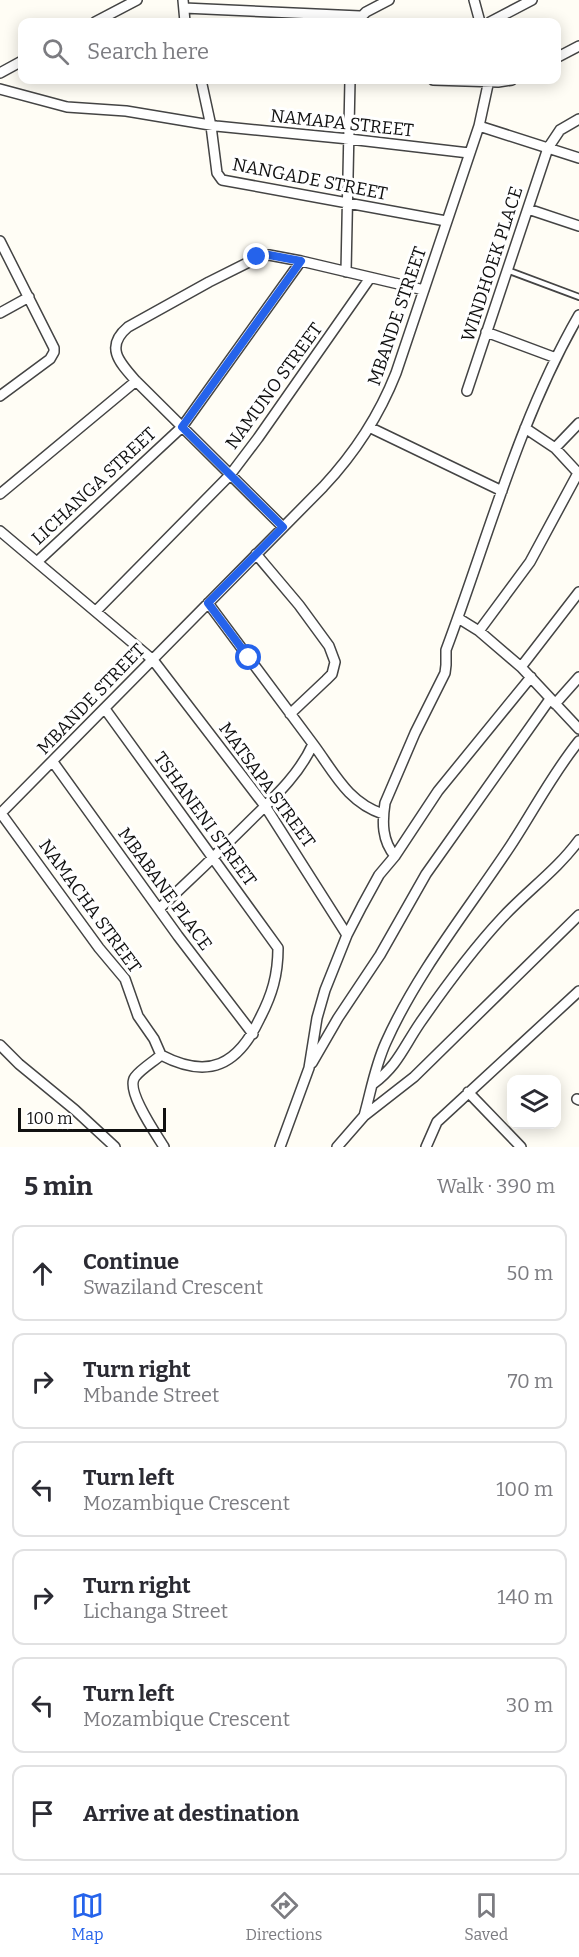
<!DOCTYPE html>
<html lang="en">
<head>
<meta charset="utf-8">
<style>
	:root { --surface:#fff; --page:#f7f7f7; --text:#2b2b33; --muted:#7c7c81; --line:#e1e1e2; --accent:#2563eb }
	body { margin:0; font-family:Bitter,serif; background:var(--page); color:var(--text) }
	.controls { position:absolute; right:18px; bottom:18px; display:grid; overflow:hidden; border-radius:12px; box-shadow:0 3px 15px #0003 }
	.controls button { width:54px; height:54px; display:grid; place-items:center; padding:0; border:0; border-bottom:2px solid var(--line); background:var(--surface); color:var(--text); font:30px sans-serif }
	.scale { position:absolute; left:18px; bottom:15px; width:148px; box-sizing:border-box; padding-left:6px; border:3px solid #111; border-top:0; font-size:16px; line-height:21px; white-space:nowrap; color:#111; -webkit-text-stroke:4px #fff; paint-order:stroke }
	.stop { position:absolute; width:18px; height:18px; margin:-14px; border:4px solid #2563eb; border-radius:50%; background:#fff }
	.stop.end { background:#2563eb; border-color:#fff; box-shadow:0 2px 6px #0008 }
	.list { margin:0; padding:0; list-style:none }
	h2 { display:flex; justify-content:space-between; align-items:center; height:78px; margin:0; padding:0 24px; font-size:26px }
	h2 small { font-size:20px; font-weight:400; color:var(--muted) }
	.list li { display:grid; grid-template-columns:39px 1fr auto; gap:18px; align-items:center; box-sizing:border-box; height:96px; margin:0 12px 12px; padding:0 12px; border:2px solid var(--line); border-radius:12px }
	.list b { display:block; font-size:22px; white-space:nowrap }
	.list p { margin:0; font-size:20px; white-space:nowrap; color:var(--muted) }
	.list em { font-size:20px; font-style:normal; color:var(--muted) }
	.icon { flex:none; width:33px; height:33px; fill:none; stroke:currentColor; stroke-width:2; stroke-linecap:round; stroke-linejoin:round }
	.map { position:relative; flex:none; width:579px; height:1147px; overflow:hidden }
	.search { position:absolute; background:var(--surface); box-shadow:0 3px 15px #0003; left:18px; right:18px; top:18px; height:66px; display:flex; align-items:center; gap:15px; box-sizing:border-box; padding:0 21px; border-radius:12px; color:var(--muted); font-size:22px }
	.sheet { height:726px; background:var(--surface) }
	nav { display:flex; justify-content:space-around; align-items:center; box-sizing:border-box; height:84px; border-top:2px solid var(--line); background:var(--surface); font-size:16px; color:var(--muted) }
	nav a { display:grid; justify-items:center; gap:3px }
	nav .on { color:var(--accent) }
	.map>svg:first-child { display:block }
	.lines { fill:none; stroke-linecap:round; stroke-linejoin:round }
	.lane-casing { stroke:#444; stroke-width:8 }
	.street-casing { stroke:#444; stroke-width:12 }
	.lane { stroke:#fff; stroke-width:4.5 }
	.street { stroke:#fff; stroke-width:9 }
	.route { stroke:#2563eb; stroke-width:8 }
	.labels { text-anchor:middle; dominant-baseline:central; stroke-width:6; stroke-linejoin:round; paint-order:stroke }
	.street-label { font-size:18px; fill:#111; stroke:#fff }
</style>
</head>
<body>
<div class="map">
<svg width="579" height="1147" viewBox="0 0 579 1147">
	<rect width="100%" height="100%" fill="#fffdf5"/>
	<g class="lines">
		<!-- lane casing -->
		<g class="lane-casing">
			<path id="lane" d="M507,270L579,297"/>
		</g>
		<!-- street casing -->
		<g class="street-casing">
			<path id="street" d="M183,0L185,22
				M474,0L480,22
				M184,8L360,16
				M357,21L366,12L389,0
				M95,22L137,0
				M490,22L532,0
				M556,58L579,46
				M0,73L22,61
				M201,80L211,126L217,173L222,180L446,221
				M433,80L498,82L512,80
				M0,89L67,107L126,111L216,126L349,139L469,153
				M479,126L579,158
				M528,209L579,226
				M0,241L54,348V352L50,359L0,396
				M346,272L350,80
				M0,313L29,297
				M486,332L556,358
				M467,391L548,148L560,130L579,119
				M369,427L502,491
				M525,428L555,448L579,474
				M555,448L579,423
				M0,494L136,381
				M283,527L136,381C120,363 104,347 128,327L209,282L261,256L269,255L301,261L424,290
				M0,531L153,660L265,806L347,935
				M256,554L299,605L329,646L335,662L332,674L326,680L290,714
				M38,561L182,427L301,261
				M96,611L230,475L258,438L370,278
				M458,618L479,631L521,667L579,729
				M479,631L530,562L578,473
				M521,667L579,592
				M555,704L579,677
				M105,709L278,948C278,975 272,995 260,1018C238,1065 209,1080 161,1055
				M313,744C334,772 347,802 383,814
				M53,762L178,936L253,1034
				M0,812L99,948L125,979L138,1016L154,1039L161,1055
				M0,814L323,487C354,454 379,416 396,373L479,126L489,80
				M395,856C382,841 382,822 385,803L415,733L445,673L446,665V650C488,538 519,419 579,315
				M160,908C189,881 218,853 246,825C271,800 298,777 313,744L208,603
				M0,1045L19,1064L75,1110L115,1147
				M161,1055C153,1062 141,1069 135,1077C125,1090 156,1134 164,1147
				M312,1063L338,1018L380,955L426,874L550,699
				M373,1084C398,1065 403,1048 420,1023C445,987 472,950 502,918C527,891 557,870 579,840
				M468,1092L521,1147
				M577,1099L579,1100
				M364,1116C371,1091 375,1066 386,1042C418,971 468,910 511,845C534,810 553,773 579,741
				M280,1147L309,1068L317,1018L325,990L347,935L362,906L379,875L395,856L438,791L531,677
				M337,1147L364,1116L414,1077L579,915
				M426,1147L437,1122L579,991"/>
		</g>
		<!-- lane -->
		<use href="#lane" class="lane"/>
		<!-- street -->
		<use href="#street" class="street"/>
	</g>
	<g class="lines">
		<!-- route -->
		<path class="route" d="M249,658L208,603L283,527L182,427L301,261L269,255L257,257"/>
	</g>
	<g class="labels">
		<!-- street labels -->
		<g class="street-label">
			<text transform="translate(342 123) rotate(6)">NAMAPA STREET</text>
			<text transform="translate(310 179) rotate(11)">NANGADE STREET</text>
			<text transform="translate(492 264) rotate(-72)">WINDHOEK PLACE</text>
			<text transform="translate(397 316) rotate(-71)">MBANDE STREET</text>
			<text transform="translate(274 386) rotate(-54)">NAMUNO STREET</text>
			<text transform="translate(94 486) rotate(-43)">LICHANGA STREET</text>
			<text transform="translate(91 699) rotate(-46)">MBANDE STREET</text>
			<text transform="translate(267 785) rotate(54)">MATSAPA STREET</text>
			<text transform="translate(205 819) rotate(54)">TSHANENI STREET</text>
			<text transform="translate(165 889) rotate(54)">MBABANE PLACE</text>
			<text transform="translate(90 906) rotate(54)">NAMACHA STREET</text>
		</g>
	</g>
</svg>
<div class="controls">
<button><svg class="icon" aria-label="layers" viewBox="0 0 24 24"><path d="M12 4l9 5-9 5-9-5zM3 14l9 5 9-5"/></svg></button>
</div>
<div class="scale">100 m</div>
<div class="stop" style="left:249px;top:658px"></div>
<div class="stop end" style="left:257px;top:257px"></div>
<div class="search"><svg class="icon" aria-label="search" viewBox="0 0 24 24"><circle cx="10" cy="10" r="6"/><path d="M15 15l6 6"/></svg>Search here</div>
</div>
<section class="sheet">
<h2>5 min<small>Walk · 390 m</small></h2>
<ul class="list">
<li><svg class="icon" aria-label="ahead" viewBox="0 0 24 24"><path d="M12 20V5M6 11l6-6 6 6"/></svg><div><b>Continue</b><p>Swaziland Crescent</p></div><em>50 m</em></li>
<li><svg class="icon" aria-label="right" viewBox="0 0 24 24"><path d="M7 20v-9h11M14 6l5 5-5 5"/></svg><div><b>Turn right</b><p>Mbande Street</p></div><em>70 m</em></li>
<li><svg class="icon" aria-label="left" viewBox="0 0 24 24"><path d="M17 20v-9H6M10 6l-5 5 5 5"/></svg><div><b>Turn left</b><p>Mozambique Crescent</p></div><em>100 m</em></li>
<li><svg class="icon" aria-label="right" viewBox="0 0 24 24"><path d="M7 20v-9h11M14 6l5 5-5 5"/></svg><div><b>Turn right</b><p>Lichanga Street</p></div><em>140 m</em></li>
<li><svg class="icon" aria-label="left" viewBox="0 0 24 24"><path d="M17 20v-9H6M10 6l-5 5 5 5"/></svg><div><b>Turn left</b><p>Mozambique Crescent</p></div><em>30 m</em></li>
<li><svg class="icon" aria-label="arrive" viewBox="0 0 24 24"><path d="M6 21V4h12l-3 4 3 4H6"/></svg><div><b>Arrive at destination</b></div></li>
</ul>
</section>
<nav>
<a class="on"><svg class="icon" aria-label="map" viewBox="0 0 24 24"><path d="M3 6l6-2 6 2 6-2v14l-6 2-6-2-6 2zM9 4v14M15 6v14"/></svg>Map</a>
<a><svg class="icon" aria-label="directions" viewBox="0 0 24 24"><path d="M12 3l9 9-9 9-9-9zM9 14v-3h6M13 9l2 2-2 2"/></svg>Directions</a>
<a><svg class="icon" aria-label="saved" viewBox="0 0 24 24"><path d="M7 4h10v16l-5-4-5 4z"/></svg>Saved</a>
</nav>
</body>
</html>
